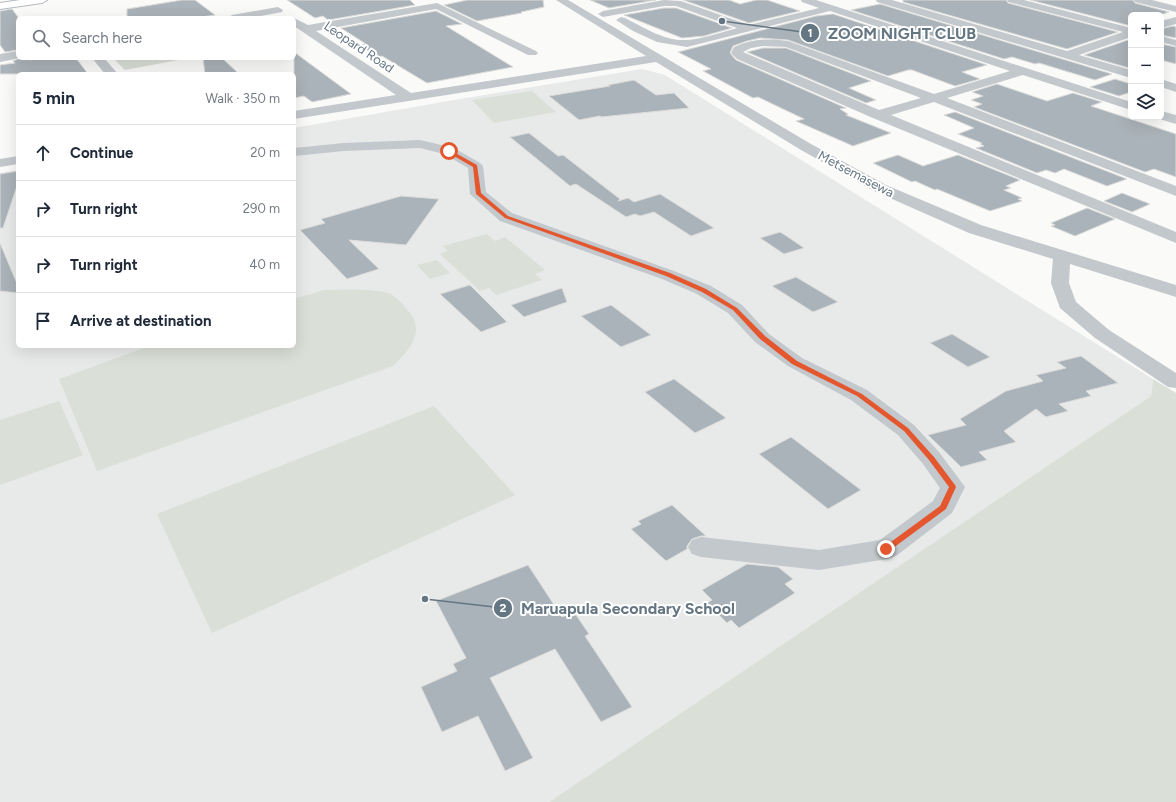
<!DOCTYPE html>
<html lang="en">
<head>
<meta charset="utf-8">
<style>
	:root { --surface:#fff; --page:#f2f2f3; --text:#1f2937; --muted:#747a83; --line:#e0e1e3 }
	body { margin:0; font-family:Figtree,sans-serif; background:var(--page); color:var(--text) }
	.controls { position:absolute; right:12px; top:12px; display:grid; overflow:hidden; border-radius:6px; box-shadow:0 4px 16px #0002 }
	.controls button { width:36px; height:36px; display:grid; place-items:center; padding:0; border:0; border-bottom:1px solid var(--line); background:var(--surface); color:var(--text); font:20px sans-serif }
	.stop { position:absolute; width:12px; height:12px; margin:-9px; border:3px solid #e4572e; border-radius:50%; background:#fff }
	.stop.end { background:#e4572e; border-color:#fff; box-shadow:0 1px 4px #0008 }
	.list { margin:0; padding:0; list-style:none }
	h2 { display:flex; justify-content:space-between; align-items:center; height:52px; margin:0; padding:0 16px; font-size:17px }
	h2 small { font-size:13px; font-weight:400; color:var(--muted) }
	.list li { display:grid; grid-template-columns:26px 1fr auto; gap:12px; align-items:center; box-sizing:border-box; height:56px; padding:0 16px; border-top:1px solid var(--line) }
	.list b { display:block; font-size:15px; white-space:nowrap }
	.list em { font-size:13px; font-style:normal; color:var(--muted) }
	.icon { flex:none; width:22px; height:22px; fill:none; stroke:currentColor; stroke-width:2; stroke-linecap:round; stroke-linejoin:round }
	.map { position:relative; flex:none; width:1176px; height:802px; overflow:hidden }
	.search { position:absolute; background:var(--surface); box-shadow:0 4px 16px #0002; left:16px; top:16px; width:280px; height:44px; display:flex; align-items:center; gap:10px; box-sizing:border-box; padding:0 14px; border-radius:6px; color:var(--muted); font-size:15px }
	.panel { position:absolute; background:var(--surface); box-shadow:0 4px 16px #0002; left:16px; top:72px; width:280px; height:276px; border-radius:6px }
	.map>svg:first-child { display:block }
	.built { fill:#e8e9e9 }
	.green { fill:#dadfd7 }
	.building { fill:#aab3b9; stroke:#dcdcda }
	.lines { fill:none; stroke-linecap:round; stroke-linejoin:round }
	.major-casing { stroke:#b5babe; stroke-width:2 }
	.minor { fill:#c3c8cc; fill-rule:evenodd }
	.major { fill:#fff; fill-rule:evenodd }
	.route { fill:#e4572e }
	.labels { text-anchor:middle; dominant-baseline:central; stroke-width:4; stroke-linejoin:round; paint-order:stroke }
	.far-street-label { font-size:13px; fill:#657683; stroke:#fff }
	.leader { fill:none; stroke:#657683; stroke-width:1.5 }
	.callout-dot { fill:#657683; stroke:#fff; stroke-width:1.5 }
	.mark-label { font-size:12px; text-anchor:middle; font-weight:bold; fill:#fff }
	.callout-label { font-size:16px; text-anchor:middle; font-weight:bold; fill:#657683; stroke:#fff; stroke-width:4; stroke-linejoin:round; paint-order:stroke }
</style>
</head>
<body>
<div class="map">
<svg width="1176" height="802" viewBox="0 0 1176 802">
	<rect width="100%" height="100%" fill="#fafaf8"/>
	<!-- built -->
	<path class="built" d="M642,69L665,75L1153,379L1151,396L549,802H0V173L18,170V346H294V128L454,100Z"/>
	<!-- green -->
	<path class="green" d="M113,58H189L125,70Z
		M532,91L556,112L494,123L472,100Z
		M487,234L495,241L505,237L545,270L535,274L542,280L496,295L489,288L480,291L440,254L448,251L443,246Z
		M437,260L450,273L430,279L417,265Z
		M324,290C345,290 368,288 388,293C394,295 401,302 405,307C427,330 412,347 393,366L97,471L59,379L150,346H294V299Z
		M1153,379L1176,393V802H549L1151,396Z
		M59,401L83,455L0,485V420Z
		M434,406L515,495L212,633L157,514Z"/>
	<!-- building -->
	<path class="building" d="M182,0H195L215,15L195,18H127V9Z
		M287,0H410L415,5L328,20L323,16L315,18Z
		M467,0H543L544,7L521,12L522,13L477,21L444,5Z
		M590,0H656L609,8Z
		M683,0H729L740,4L756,0H767L800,11L749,23Z
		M903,0H1006L1008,3L1118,32L1067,49L903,2Z
		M1030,0H1133L1135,3L1169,12L1160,15H1131V26Z
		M880,4L1112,74L1095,80L1039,63L1035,64L1012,57L1004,59L851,10Z
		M664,8H676L732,28L704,36L682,38L624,15Z
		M12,9L18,17V50L5,52L0,45V11Z
		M436,11L462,24L446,26L513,67L427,83L382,56L378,57L359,45L366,44L341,28Z
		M833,14L987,65L962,72L980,79L955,86L912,70H908L888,76L788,40L760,38L747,41L733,46L730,53L736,60L846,108L840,109L848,114L846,115L891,133L853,146L796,121L804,119L758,97L753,98L703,71L711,69L678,52L816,16Z
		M1173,26L1176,27V38L1161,35V29Z
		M1131,39V67L1129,68L1084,55Z
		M1161,44L1176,47V64L1161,60Z
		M763,48H786L871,81L849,88L876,100L866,103L747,52Z
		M294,52L351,94L312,102L304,96L294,98Z
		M21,58H28L30,60L42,58H76L88,74H0V65L15,63L13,61Z
		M203,58H222L239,74H205Z
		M1115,79L1131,84V92L1119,96L1090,87Z
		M634,80L656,95L674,93L689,108L601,117L600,116L579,120L549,96L610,86L608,85Z
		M997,84L1047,101L1073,93L1102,102L1091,106L1176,134V177L1154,169L1145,172L974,107L982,104L971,100L983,96L972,92Z
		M955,112L1127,179L1107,186L1064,169L1055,173L1046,170L1037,173L976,148L984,146L980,144L982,143L958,134L974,128L944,115Z
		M529,133L558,156L563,155L620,199L618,201L628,198L634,202L660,194L714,228L691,236L654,212L640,216L635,214L626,217L576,184L570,186L510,137Z
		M898,155L923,166L958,155L1020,180L1006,186L1011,188L1004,190L1022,198L1018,199L1022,201L990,211L937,189L935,190L915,181L912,182L873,163Z
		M18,171V183L3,228H0V174Z
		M1122,193L1150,204L1132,212L1104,201Z
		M401,196L439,199L406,245L349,240L379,269L347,279L300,230L325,223L321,219Z
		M1087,208L1115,219L1075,236L1051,226L1055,225L1051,223Z
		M780,232L788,237L804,248L784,254L760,238Z
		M0,243L18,286V293L0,291Z
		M796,277L838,302L813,312L772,286Z
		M470,285L507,322L481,332L440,294Z
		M562,288L567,302L524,317L511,305Z
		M611,305L651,335L621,347L581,316Z
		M952,334L990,357L968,367L930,343Z
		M1081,356L1118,383L1086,391L1091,396L1059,404L1068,411L1046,417L1036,409L1004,431L1016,442L979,452L987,460L961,467L928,435L966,425L960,419L1006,391L1043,381L1036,375L1066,368L1057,362Z
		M674,379L726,418L695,433L645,392Z
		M791,437L861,490L828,509L759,454Z
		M672,505L706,536H701L692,539L687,546V549L666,561L631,529L641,524L638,521Z
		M747,564L778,567L793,579L785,584L795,593L739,628L731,620L727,623L707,603L712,600L702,590Z
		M528,565L562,617L574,612L589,634L585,636L632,707L601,722L555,649L490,678L533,758L505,771L478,716L442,732L421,687L457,671L453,664L466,658L436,601Z"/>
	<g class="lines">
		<!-- major casing -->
		<g class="major-casing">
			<path id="major" d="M20,0H47L42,3L0,9V3Z"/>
		</g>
		<!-- minor -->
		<path class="minor" d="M556,0H568L811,144L886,185L981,225L1176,285V297L1070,264L1069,283L1076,302L1109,330L1176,373V388L1168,387L1095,338L1060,308L1051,283L1053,259L969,233L874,191L801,150L656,62L294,119V111L396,95L294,26V18L308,25L437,3L536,51L538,53L536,55H528L436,9L316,31L411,93L646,56Z
			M664,0L681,1L749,25L819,8L802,2L801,0H816L1131,102V110L1023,75L947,98L1176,186V196L934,102L891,115L1176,232V243L873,118L737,59L731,53L734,47C751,39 770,38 788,41L934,94L1010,71L830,11L687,47L657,42L633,31L616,20L621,17L625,18C643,27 664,41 685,40C699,40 723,32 737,28L676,6H664L603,17L598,14L603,11ZM763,46L786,47L921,98L879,110L743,52L751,48Z
			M876,0H892L1067,51L1123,32L1008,2L1007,0H1024L1131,28V37L1079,55L1131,70V78L877,2Z
			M1134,0H1152L1176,6V12L1135,2Z
			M278,7L283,10L282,12L250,18H227L232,15Z
			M1176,17V24L1161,28V21Z
			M1161,36L1176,40V46L1161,42Z
			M18,51V58H20L0,62V54Z
			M92,58H104L118,74H105Z
			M1161,79L1176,84V92L1161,87Z
			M1161,111L1176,115V124L1156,118L1161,117Z
			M420,140L454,148L480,163L483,166L486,192L512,213L674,271L711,286L742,305L769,334L802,358L867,390L914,425L939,452L965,487L952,513L896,556L887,559L819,570L701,557L692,554L688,547L692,540L701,537L819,550L880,540L933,501L940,488L923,464L898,435L851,400L788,366L755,342L728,313L697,294L662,279L500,221L470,194L468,168L444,154L420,148L344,151L294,156V148L344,143Z
			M18,156V164L0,167V159Z"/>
		<!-- major -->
		<use href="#major" class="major"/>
	</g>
	<!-- route -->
	<path class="route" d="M447,150H450L477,165L481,193L508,216L670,273L706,289L737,308L765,336L797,361L862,394L908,428L934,457L955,485L956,487L946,509L889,551H884V547L940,506L949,487L929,460L904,431L857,396L792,364L760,339L733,310L702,292L666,276L505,218L476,194L473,167L447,152Z"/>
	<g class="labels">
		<!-- far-street labels -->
		<g class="far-street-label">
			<text transform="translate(359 47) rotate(34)">Leopard Road</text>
			<text transform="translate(856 174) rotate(28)">Metsemasewa</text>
		</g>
	</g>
	<!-- callouts -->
	<path class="leader" d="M722 21L810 33M425 599L503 608"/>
	<g class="callout-dot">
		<circle cx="722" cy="21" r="4"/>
		<circle cx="425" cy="599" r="4"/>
		<circle cx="810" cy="33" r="10"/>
		<circle cx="503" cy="608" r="10"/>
	</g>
	<g class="mark-label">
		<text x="810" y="37">1</text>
		<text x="503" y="612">2</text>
	</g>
	<g class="callout-label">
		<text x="902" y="39">ZOOM NIGHT CLUB</text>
		<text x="628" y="614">Maruapula Secondary School</text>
	</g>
</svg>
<div class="controls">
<button>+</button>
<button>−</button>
<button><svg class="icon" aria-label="layers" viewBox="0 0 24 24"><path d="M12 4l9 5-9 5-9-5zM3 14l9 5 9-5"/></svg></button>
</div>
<div class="stop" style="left:449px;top:151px"></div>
<div class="stop end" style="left:886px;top:549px"></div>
<div class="search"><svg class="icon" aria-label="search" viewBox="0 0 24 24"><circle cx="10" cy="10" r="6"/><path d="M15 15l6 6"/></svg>Search here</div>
<section class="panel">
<h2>5 min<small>Walk · 350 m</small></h2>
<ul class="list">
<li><svg class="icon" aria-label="ahead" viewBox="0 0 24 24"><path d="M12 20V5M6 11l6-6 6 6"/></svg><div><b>Continue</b></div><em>20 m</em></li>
<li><svg class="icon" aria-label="right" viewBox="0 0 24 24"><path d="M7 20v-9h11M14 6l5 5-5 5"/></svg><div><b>Turn right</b></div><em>290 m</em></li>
<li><svg class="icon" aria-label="right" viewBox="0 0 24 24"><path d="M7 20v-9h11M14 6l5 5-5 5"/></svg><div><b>Turn right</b></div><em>40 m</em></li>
<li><svg class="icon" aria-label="arrive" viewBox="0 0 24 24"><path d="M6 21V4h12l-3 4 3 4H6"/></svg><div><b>Arrive at destination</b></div></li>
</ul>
</section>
</div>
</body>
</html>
